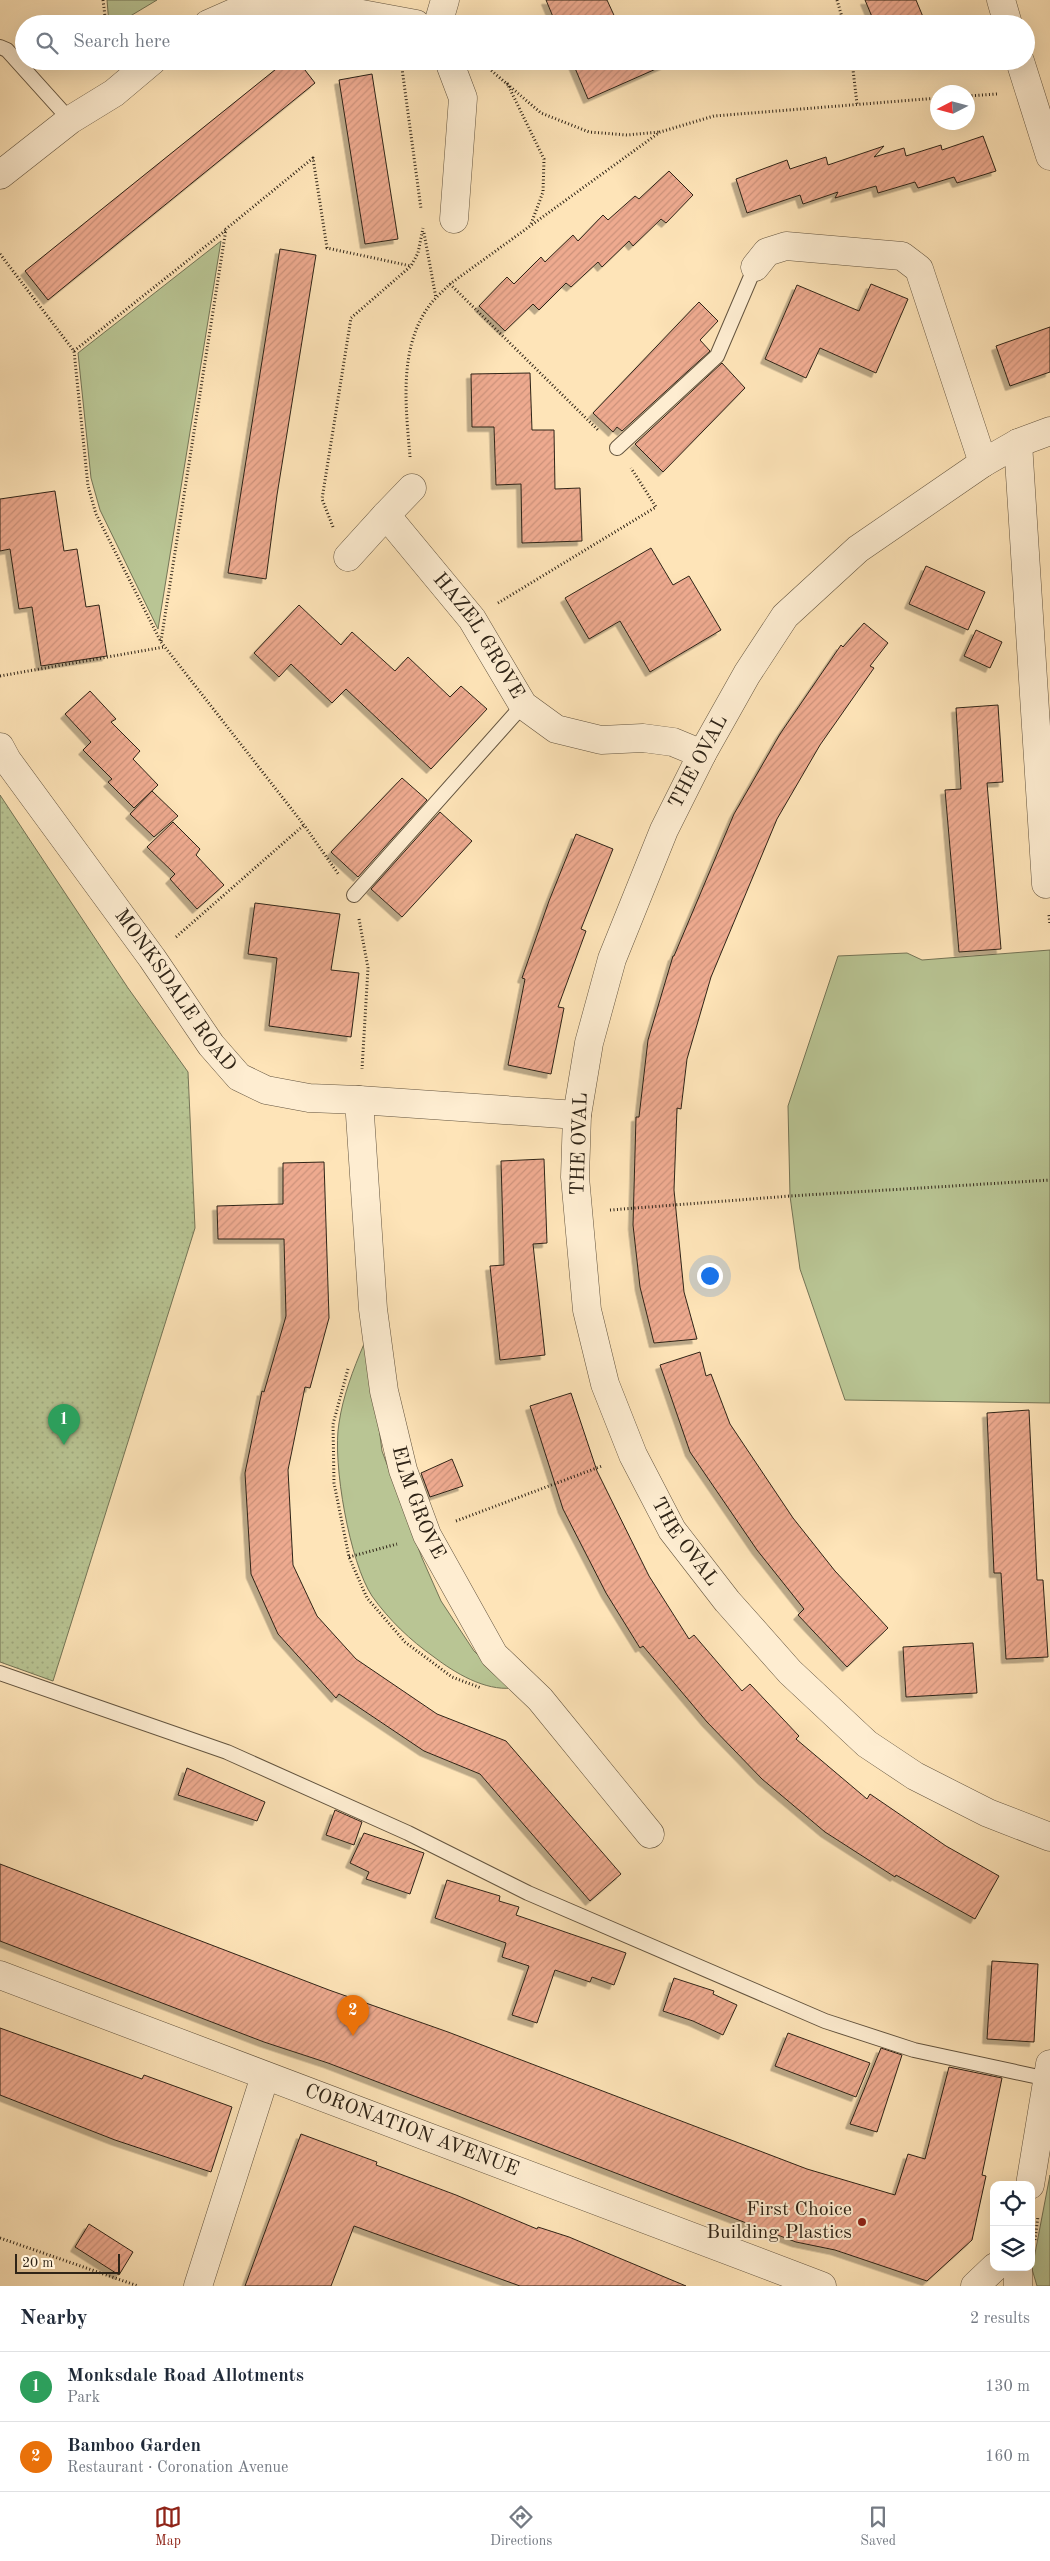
<!DOCTYPE html>
<html lang="en">
<head>
<meta charset="utf-8">
<style>
	:root { --surface:#fff; --page:#f6f6f7; --text:#1f2937; --muted:#747a83; --line:#e0e1e3; --accent:#8f2418 }
	body { margin:0; font-family:"Old Standard TT",serif; background:var(--page); color:var(--text) }
	.controls { position:absolute; right:15px; bottom:15px; display:grid; overflow:hidden; border-radius:10px; box-shadow:0 5px 20px #0002 }
	.controls button { width:45px; height:45px; display:grid; place-items:center; padding:0; border:0; border-bottom:1px solid var(--line); background:var(--surface); color:var(--text); font:25px sans-serif }
	.compass { position:absolute; left:930px; top:85px; width:45px; height:45px; border-radius:50%; background:var(--surface); box-shadow:0 5px 20px #0002; rotate:264deg }
	.scale { position:absolute; left:15px; bottom:12px; width:105px; box-sizing:border-box; padding-left:5px; border:2px solid #2f2417; border-top:0; font-size:14px; line-height:18px; white-space:nowrap; color:#2f2417; -webkit-text-stroke:4px #feedd1; paint-order:stroke }
	.you { position:absolute; left:709px; top:1275px; width:18px; height:18px; margin:-12px; border:4px solid #fff; border-radius:50%; background:#1a73e8; box-shadow:0 0 0 8px #1a73e833 }
	.badge { display:grid; place-items:center; width:32px; height:32px; border-radius:50%; background:var(--accent); color:#fff; font-size:16px; font-weight:700 }
	.pin { position:absolute; translate:-50% -41px; filter:drop-shadow(0 1px 2px #0008) }
	.pin::after { content:''; position:absolute; top:26px; width:18px; height:15px; background:inherit; clip-path:polygon(0 0,100% 0,50% 100%) }
	.list { margin:0; padding:0; list-style:none }
	h2 { display:flex; justify-content:space-between; align-items:center; height:65px; margin:0; padding:0 20px; font-size:21px }
	h2 small { font-size:16px; font-weight:400; color:var(--muted) }
	.list li { display:grid; grid-template-columns:32px 1fr auto; gap:15px; align-items:center; box-sizing:border-box; height:70px; padding:0 20px; border-top:1px solid var(--line) }
	.list b { display:block; font-size:19px; white-space:nowrap }
	.list p { margin:0; font-size:16px; white-space:nowrap; color:var(--muted) }
	.list em { font-size:16px; font-style:normal; color:var(--muted) }
	.icon { flex:none; width:28px; height:28px; fill:none; stroke:currentColor; stroke-width:2; stroke-linecap:round; stroke-linejoin:round }
	.map { position:relative; flex:none; width:1050px; height:2286px; overflow:hidden }
	.search { position:absolute; background:var(--surface); box-shadow:0 5px 20px #0002; left:15px; right:15px; top:15px; height:55px; display:flex; align-items:center; gap:12px; box-sizing:border-box; padding:0 18px; border-radius:28px; color:var(--muted); font-size:19px }
	.sheet { height:205px; background:var(--surface) }
	nav { display:flex; justify-content:space-around; align-items:center; box-sizing:border-box; height:70px; border-top:1px solid var(--line); background:var(--surface); font-size:14px; color:var(--muted) }
	nav a { display:grid; justify-items:center; gap:2px }
	nav .on { color:var(--accent) }
	.map>svg:first-child { display:block }
	.grass { fill:#b9c594; stroke:#747456 }
	.garden { fill:url(#garden-dots); stroke:#747456 }
	.building { fill:url(#building-hatch); stroke:#2f2417; filter:url(#shadow) }
	.lines { fill:none; stroke-linecap:round; stroke-linejoin:round }
	.service-casing { stroke:#63543f; stroke-width:16 }
	.minor-casing { stroke:#63543f; stroke-width:29 }
	.path { stroke:#2f2417; stroke-width:3; stroke-dasharray:1 2.5; stroke-linecap:butt }
	.service { stroke:#feedd1; stroke-width:14 }
	.minor { stroke:#feedd1; stroke-width:28 }
	.poi-dot { fill:#8f2418; stroke:#feedd1; stroke-width:2 }
	.labels { text-anchor:middle; dominant-baseline:central; stroke-width:4; stroke-linejoin:round; paint-order:stroke }
	.street-label { font-size:20px; fill:#2f2417; stroke:#feedd1 }
	.poi-label { font-size:20px; fill:#2f2417; stroke:#feedd1; text-anchor:end }
</style>
</head>
<body>
<div class="map">
<svg width="1050" height="2286" viewBox="0 0 1050 2286">
	<defs>
		<pattern id="garden-dots" width="8" height="8" patternUnits="userSpaceOnUse" patternTransform="scale(1.25)"><rect width="8" height="8" fill="#b9c594"/><path d="M2 2h.1M6 6h.1" fill="none" stroke="#9fa97f" stroke-width="1.8" stroke-linecap="round"/></pattern>
		<pattern id="building-hatch" width="6" height="6" patternUnits="userSpaceOnUse" patternTransform="scale(1.25)"><rect width="6" height="6" fill="#eeaa8f"/><path d="M-1 1l2-2M0 6l6-6M5 7l2-2" fill="none" stroke="#cc927b"/></pattern>
		<filter id="shadow"><feDropShadow dx="-4.5" dy="4.5" stdDeviation="0" flood-color="#0004"/></filter>
	</defs>
	<rect width="100%" height="100%" fill="#fee4b8"/>
	<filter id="stains"><feTurbulence type="fractalNoise" baseFrequency=".004" numOctaves="4"/><feColorMatrix values="0 0 0 0 .2 0 0 0 0 .09 0 0 0 0 .02 0 0 0 .5 -.17"/></filter>
	<radialGradient id="worn" r=".72"><stop offset=".6" stop-color="#630" stop-opacity="0"/><stop offset="1" stop-color="#630" stop-opacity=".3"/></radialGradient>
	<!-- grass -->
	<path class="grass" d="M107,0H157L122,21V24H109Z
		M221,241L158,629L100,510L91,478L78,353Z
		M1050,950V1403L845,1400L800,1269L790,1196L788,1106L838,956L907,953L922,960Z
		M364,1344H368L382,1451L422,1558L441,1601L474,1651L512,1688C485,1691 455,1673 434,1657C410,1640 389,1620 372,1596C350,1563 332,1463 339,1423C343,1396 353,1370 364,1344Z
		M1050,2175V2286H1037L1032,2269Z"/>
	<!-- garden -->
	<path class="garden" d="M0,795L128,988L188,1072L195,1228L53,1681L0,1662Z"/>
	<!-- building -->
	<path class="building" d="M546,0H607L618,24H556Z
		M865,0H916L926,24H875Z
		M286,61H298L315,83L48,300L25,271Z
		M572,61H674L588,99Z
		M372,74L398,239L365,244L339,80Z
		M983,136L996,171L957,183L954,177L918,188L915,182L878,193L876,186L835,198L838,192L803,204L800,195L747,213L736,179L787,160L790,169L826,157L828,165L884,146L874,157L904,148L906,156L941,145L942,150Z
		M669,171L693,195L666,223L661,219L633,246L629,241L602,267L598,262L571,287L566,283L539,310L533,304L505,331L479,306L507,277L514,284L541,257L545,262L573,235L578,241L603,215L608,220L635,196L639,199Z
		M280,249L316,255L277,495L266,579L228,573Z
		M871,284L908,299L876,373L820,348L806,378L765,359L797,285L859,311Z
		M699,302L718,321L700,340L710,351L622,431L617,427L613,432L593,413Z
		M1050,327V372L1010,386L996,346Z
		M722,363L745,388L663,472L635,444Z
		M530,373L532,430H554L555,489L580,488L582,541L522,543L521,484L496,485L494,427H472L471,374Z
		M55,491L64,551L77,549L86,607L99,605L107,656L41,666L32,607L19,609L10,549L0,551V499Z
		M651,548L673,585L689,576L721,630L650,672L620,621L589,639L565,598Z
		M926,566L985,592L968,630L909,604Z
		M299,605L341,645L352,632L395,671L408,657L450,697L461,686L487,709L431,769L346,689L332,703L291,664L279,677L254,653Z
		M864,623L888,643L870,666L874,668L820,745L777,819L711,977L687,1059L681,1109L677,1108L674,1190L684,1292L697,1339L654,1343L640,1287L633,1225L636,1117H639L648,1040L673,956H674L734,814L780,734L841,645L843,647Z
		M976,630L1002,642L990,668L964,656Z
		M90,691L116,719L111,722L140,751L133,759L158,785L134,808L108,782L112,779L83,750L91,742L65,714Z
		M998,705L1003,782L987,783L1001,949L959,952L945,790L961,789L956,708Z
		M402,778L427,800L358,877L331,852Z
		M152,791L178,816L154,837L130,814Z
		M440,812L472,841L402,917L371,889Z
		M173,822L200,849L196,855L224,885L197,909L170,879L175,874L147,847Z
		M576,834L613,849L581,929L586,931L558,1007L564,1008L551,1074L508,1065L525,979L522,978L549,901Z
		M255,903L340,914L331,970L359,973L351,1037L269,1026L277,958L248,954Z
		M544,1159L547,1243L533,1244L545,1355L500,1360L490,1266L504,1265L501,1161Z
		M324,1162L329,1318L310,1388L305,1387L288,1470L293,1565L317,1616L356,1659L437,1714L506,1741L621,1874L590,1901L480,1774L424,1751L339,1694L336,1698L278,1634L251,1574L245,1473L262,1391L264,1392L286,1316L284,1239H218L217,1206L283,1204V1163Z
		M700,1352L706,1376L711,1374L730,1424L793,1518L835,1571L888,1628L847,1667L798,1615L804,1609L757,1550L690,1452L660,1365Z
		M571,1393L597,1471L649,1576L689,1639L694,1635L742,1691L750,1684L799,1736L796,1739L867,1799L870,1794L946,1846L999,1876L975,1919L896,1875L895,1877L825,1832L762,1779L707,1722L643,1646L640,1648L606,1593L563,1509L530,1406Z
		M1029,1410L1037,1580H1043L1048,1657L1006,1659L1001,1573H994L987,1413Z
		M452,1459L463,1486L430,1497L421,1473Z
		M973,1643L977,1693L906,1697L903,1647Z
		M187,1768L265,1802L257,1821L178,1795Z
		M335,1810L362,1822L354,1845L326,1835Z
		M364,1833L424,1853L410,1894L366,1879L369,1872L350,1863Z
		M0,1864L329,1990L448,2032L807,2169L895,2195L908,2154L925,2159L949,2067L1002,2078L982,2175L986,2176L972,2240L927,2281L835,2250L796,2242L328,2063L264,2042L0,1941Z
		M447,1880L500,1896L499,1901L519,1907L516,1915L626,1953L614,1985L592,1977L590,1982L555,1970L537,2023L512,2015L529,1966L502,1957L506,1943L435,1918Z
		M992,1961L1038,1964L1034,2042L987,2039Z
		M674,1978L714,1991L713,1994L737,2005L723,2035L693,2021L663,2011Z
		M0,2028L142,2079L144,2075L232,2107L211,2172L115,2140L0,2095Z
		M788,2033L870,2063L856,2097L775,2066Z
		M881,2048L902,2055L877,2132L850,2124Z
		M301,2134L377,2162L376,2165L456,2195L537,2229L538,2227L569,2237L686,2286H520L354,2226L331,2286H245Z
		M89,2224L133,2252L119,2275L75,2247Z"/>
	<g class="lines">
		<!-- service casing -->
		<g class="service-casing">
			<path id="service" d="M0,47L7,50L70,120
				M617,448L717,356L755,267
				M354,895L523,705
				M0,1673L227,1752L408,1833L528,1893L825,2021L914,2050L1048,2079"/>
		</g>
		<!-- minor casing -->
		<g class="minor-casing">
			<g id="minor">
				<path d="M1001,0L1008,24"/>
				<path d="M208,24L249,6L324,7L416,24"/>
				<path d="M438,24L445,0"/>
				<path d="M449,61L463,98L454,219"/>
				<path d="M1020,61L1050,156"/>
				<path d="M0,175L70,120L114,93L152,61"/>
				<path d="M755,267L767,252L786,246L902,256L919,269L983,463"/>
				<path id="s1" d="M1050,431L1018,443L983,463L858,549L785,616L747,674L702,754L664,830L612,959L589,1043L577,1115L575,1177L587,1310L605,1384L633,1455L672,1530L727,1601L790,1672L867,1744L915,1776L988,1813L1050,1837"/>
				<path d="M1018,443L1046,884"/>
				<path id="s2" d="M412,488L386,515L472,619L523,705L556,729L601,740L643,738L673,742L702,754"/>
				<path d="M348,557L386,515"/>
				<path id="s3" d="M0,747L7,760L152,958L211,1045L239,1077L266,1090L309,1098L359,1100L577,1115"/>
				<path id="s4" d="M359,1100L373,1309L384,1391L403,1470L427,1535L494,1655L540,1699L650,1834"/>
				<path id="s5" d="M0,1975L822,2286"/>
				<path d="M1030,2185L1050,2064"/>
				<path d="M1018,2267V2286"/>
				<path d="M198,2286L265,2076"/>
				<path d="M975,2286L995,2267"/>
			</g>
		</g>
		<!-- path -->
		<path class="path" d="M103,0L106,24
			M837,0L844,24
			M401,61L421,209
			M852,61L857,104
			M486,66L541,113L589,132L627,135L659,132
			M507,83L544,159L543,192L531,224
			M968,96L997,94
			M424,233L436,298
			M0,254L74,351L88,486L96,514L161,642L304,825L339,875
			M450,284L599,431
			M74,351L226,230
			M410,457C406,408 398,349 429,306C435,298 443,291 450,284L660,132L714,116L938,98
			M333,527L322,499L351,318L411,266L418,253L423,228
			M498,603L656,507L631,468
			M161,641L226,229L313,158L327,248L411,266
			M0,676L164,647
			M1049,915L1050,925
			M359,919L368,968L362,1069
			M176,937L304,825
			M610,1210L790,1196L1050,1180
			M348,1369L333,1424L334,1483L349,1557L367,1598L405,1642L452,1677L481,1688
			M456,1521L602,1466
			M349,1557L397,1544
			M0,2238L138,2286
			M1035,2240L1038,2216"/>
		<!-- service -->
		<use href="#service" class="service"/>
		<!-- minor -->
		<use href="#minor" class="minor"/>
	</g>
	<!-- markers -->
	<circle class="poi-dot" cx="862" cy="2222" r="5"/>
	<g class="labels">
		<!-- street labels -->
		<g class="street-label">
			<text stroke="none"><textPath href="#s2" startOffset="190">HAZEL GROVE</textPath></text>
			<text transform="translate(699 762) rotate(-62)">THE OVAL</text>
			<text stroke="none"><textPath href="#s3" startOffset="300">MONKSDALE ROAD</textPath></text>
			<text transform="translate(580 1144) rotate(-88)">THE OVAL</text>
			<text stroke="none"><textPath href="#s4" startOffset="409">ELM GROVE</textPath></text>
			<text stroke="none"><textPath href="#s1" startOffset="1320">THE OVAL</textPath></text>
			<text stroke="none"><textPath href="#s5" startOffset="440">CORONATION AVENUE</textPath></text>
		</g>
		<!-- poi labels -->
		<g class="poi-label">
			<text x="852" y="2210">First Choice<tspan x="852" dy="23">Building Plastics</tspan></text>
		</g>
	</g>
	<rect width="100%" height="100%" filter="url(#stains)"/>
	<rect width="100%" height="100%" fill="url(#worn)"/>
</svg>
<div class="controls">
<button><svg class="icon" aria-label="locate" viewBox="0 0 24 24"><circle cx="12" cy="12" r="6"/><path d="M12 2v4M12 18v4M2 12h4M18 12h4"/></svg></button>
<button><svg class="icon" aria-label="layers" viewBox="0 0 24 24"><path d="M12 4l9 5-9 5-9-5zM3 14l9 5 9-5"/></svg></button>
</div>
<svg class="compass" viewBox="-18 -18 36 36"><path d="M0-13l5 13h-10z" fill="#e53935"/><path d="M0 13l5-13h-10z" fill="#747a83"/></svg>
<div class="scale">20 m</div>
<div class="you"></div>
<div class="pin badge" style="left:64px;top:1445px;background:#2e9e5b">1</div>
<div class="pin badge" style="left:353px;top:2036px;background:#e8710a">2</div>
<div class="search"><svg class="icon" aria-label="search" viewBox="0 0 24 24"><circle cx="10" cy="10" r="6"/><path d="M15 15l6 6"/></svg>Search here</div>
</div>
<section class="sheet">
<h2>Nearby<small>2 results</small></h2>
<ul class="list">
<li><span class="badge" style="background:#2e9e5b">1</span><div><b>Monksdale Road Allotments</b><p>Park</p></div><em>130 m</em></li>
<li><span class="badge" style="background:#e8710a">2</span><div><b>Bamboo Garden</b><p>Restaurant · Coronation Avenue</p></div><em>160 m</em></li>
</ul>
</section>
<nav>
<a class="on"><svg class="icon" aria-label="map" viewBox="0 0 24 24"><path d="M3 6l6-2 6 2 6-2v14l-6 2-6-2-6 2zM9 4v14M15 6v14"/></svg>Map</a>
<a><svg class="icon" aria-label="directions" viewBox="0 0 24 24"><path d="M12 3l9 9-9 9-9-9zM9 14v-3h6M13 9l2 2-2 2"/></svg>Directions</a>
<a><svg class="icon" aria-label="saved" viewBox="0 0 24 24"><path d="M7 4h10v16l-5-4-5 4z"/></svg>Saved</a>
</nav>
</body>
</html>
